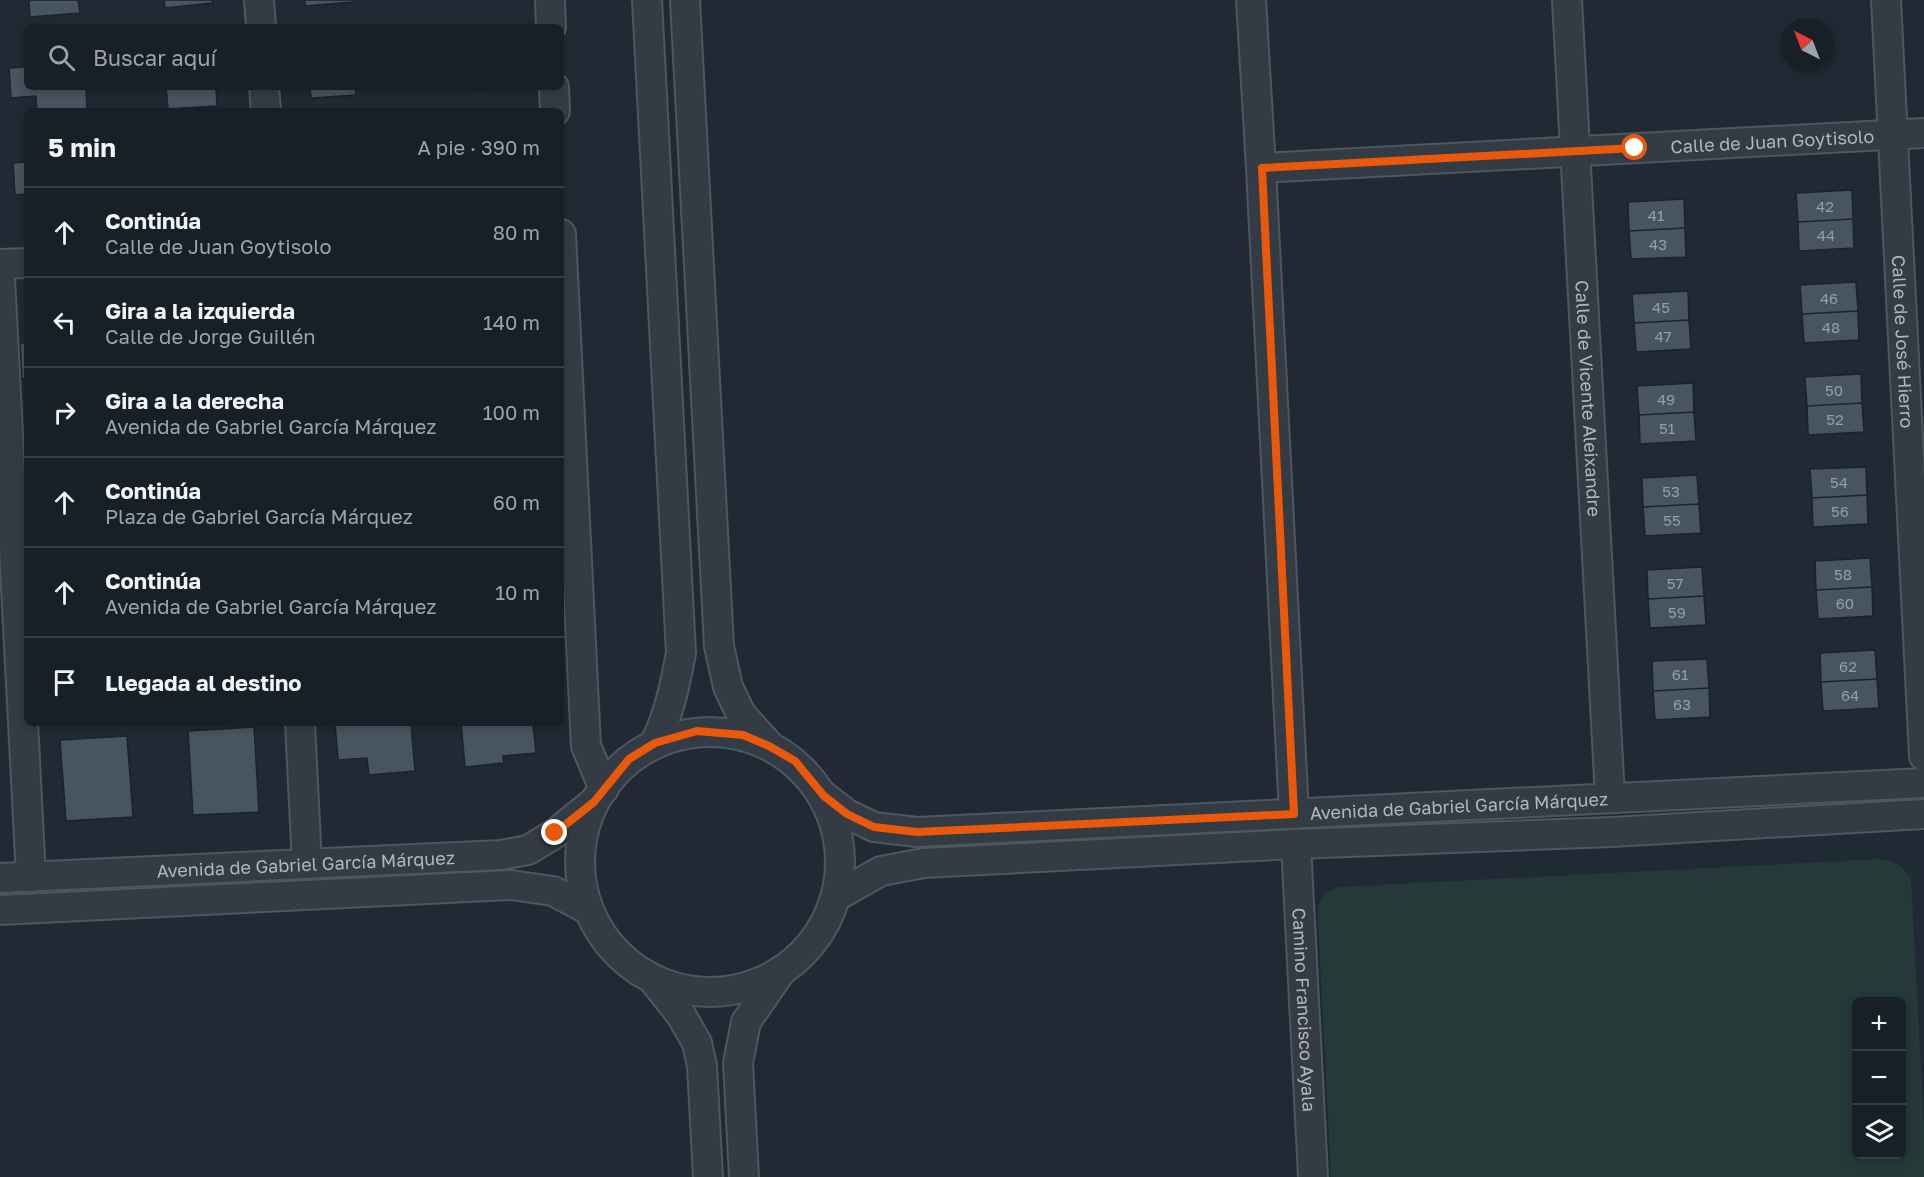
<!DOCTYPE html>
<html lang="es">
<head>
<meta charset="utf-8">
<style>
	:root { --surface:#182027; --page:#252d33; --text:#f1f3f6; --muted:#9fa3a7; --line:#363e44 }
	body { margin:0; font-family:"Golos Text",sans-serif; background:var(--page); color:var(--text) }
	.controls { position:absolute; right:18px; bottom:18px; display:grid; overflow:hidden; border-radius:9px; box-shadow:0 3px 9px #0003 }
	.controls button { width:54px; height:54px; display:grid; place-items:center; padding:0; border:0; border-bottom:2px solid var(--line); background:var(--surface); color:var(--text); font:30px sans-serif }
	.compass { position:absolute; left:1780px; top:18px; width:54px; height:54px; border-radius:50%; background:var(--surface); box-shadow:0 3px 9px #0003; rotate:318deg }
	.stop { position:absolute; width:18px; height:18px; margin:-14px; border:4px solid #ea580c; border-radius:50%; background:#fff }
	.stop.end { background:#ea580c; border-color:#fff; box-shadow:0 2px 6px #0008 }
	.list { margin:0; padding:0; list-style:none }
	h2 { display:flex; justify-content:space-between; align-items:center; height:78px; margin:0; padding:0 24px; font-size:26px }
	h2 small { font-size:20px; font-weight:400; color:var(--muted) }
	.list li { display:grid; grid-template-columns:39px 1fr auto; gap:18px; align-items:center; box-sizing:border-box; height:90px; padding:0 24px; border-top:2px solid var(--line) }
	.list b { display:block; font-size:22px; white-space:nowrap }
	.list p { margin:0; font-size:20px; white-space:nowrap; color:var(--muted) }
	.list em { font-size:20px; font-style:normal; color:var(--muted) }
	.icon { flex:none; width:33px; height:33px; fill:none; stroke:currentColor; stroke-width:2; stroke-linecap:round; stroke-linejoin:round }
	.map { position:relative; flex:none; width:1924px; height:1177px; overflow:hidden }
	.search { position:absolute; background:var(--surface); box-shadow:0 3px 9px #0003; left:24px; top:24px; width:540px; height:66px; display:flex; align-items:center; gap:15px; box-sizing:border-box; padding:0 21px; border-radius:9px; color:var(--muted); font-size:22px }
	.panel { position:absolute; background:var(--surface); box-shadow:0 3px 9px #0003; left:24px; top:108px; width:540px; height:618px; border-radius:9px }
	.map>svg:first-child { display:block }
	.green { fill:#253938; fill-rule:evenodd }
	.building { fill:#485460; stroke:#1b232c; stroke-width:1.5 }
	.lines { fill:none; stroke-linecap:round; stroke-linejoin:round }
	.minor-casing { stroke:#4e5760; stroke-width:32 }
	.minor { stroke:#333c45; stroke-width:28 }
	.route { stroke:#ea580c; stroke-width:8 }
	.labels { text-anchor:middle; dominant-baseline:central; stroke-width:6; stroke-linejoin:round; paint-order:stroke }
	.number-label { font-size:15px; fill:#949eaa }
	.street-label { font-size:18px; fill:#adb7c2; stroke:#192129 }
</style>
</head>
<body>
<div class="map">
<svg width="1924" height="1177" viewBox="0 0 1924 1177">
	<rect width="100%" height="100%" fill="#202a34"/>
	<!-- green -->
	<path class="green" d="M1881,859C1896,861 1903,866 1911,879L1924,1127V1177H1331L1318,921C1318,902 1320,893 1339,887ZM1856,1002H1902V1154H1856Z"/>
	<!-- building -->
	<path class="building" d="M29,0H78L80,13L30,17Z
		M164,0H212L213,3L165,8Z
		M305,0H353V2L305,6Z
		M27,67V87H86L87,111H37L36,96L11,98L9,68Z
		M166,87H228L216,88L217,106L168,109Z
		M310,87H355L356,95L311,98Z
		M468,87H514V88L468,91Z
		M27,162V194L15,195L13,163Z
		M1852,190L1853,219L1798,222L1796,193Z
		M1684,199L1685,228L1629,231L1628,202Z
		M1853,219L1854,248L1799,251L1798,222Z
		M1685,228L1686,257L1631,259L1629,231Z
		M1856,282L1858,311L1802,314L1800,285Z
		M1688,291L1689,320L1634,323L1632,294Z
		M1858,311L1859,340L1804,343L1802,314Z
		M1689,320L1691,349L1636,352L1634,323Z
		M20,343H27V378L22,379Z
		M1861,374L1862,403L1807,406L1805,377Z
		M1693,383L1694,412L1639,415L1637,386Z
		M1862,403L1864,432L1808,435L1807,406Z
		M1694,412L1696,441L1640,444L1639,415Z
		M1866,467L1867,495L1812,498L1810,469Z
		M1697,475L1699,504L1643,507L1642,478Z
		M1867,495L1868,524L1813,527L1812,498Z
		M1699,504L1701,533L1645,536L1643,507Z
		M1870,558L1872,587L1816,590L1815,561Z
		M1702,567L1704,596L1648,599L1647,570Z
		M1872,587L1873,616L1818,619L1816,590Z
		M1704,596L1706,625L1650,628L1648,599Z
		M1875,650L1877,679L1821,682L1820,653Z
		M1707,659L1709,688L1653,691L1652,661Z
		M1877,679L1879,708L1823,711L1821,682Z
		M1709,688L1710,717L1655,720L1653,691Z
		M335,723H411L415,771L369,775L367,758L338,760Z
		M461,723H533L536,753L503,756L504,763L465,767Z
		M254,727L259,812L193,815L188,731Z
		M127,736L133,817L66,821L60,740Z"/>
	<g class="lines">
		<!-- minor casing -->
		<g class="minor-casing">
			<g id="minor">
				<path d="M259,0L261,27"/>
				<path d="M550,0L551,27"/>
				<path d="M647,0L681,653C675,685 669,714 655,743"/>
				<path d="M685,0L719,646L728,687L741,714L768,744"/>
				<path d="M1251,0L1261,168L1294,814"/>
				<path id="s1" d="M1567,0L1610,797"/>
				<path id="s2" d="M1886,0L1924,756"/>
				<path d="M264,87L266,111"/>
				<path d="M554,87L555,111"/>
				<path id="s3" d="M1261,168L1924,133"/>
				<path d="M561,234L586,746L604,789"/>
				<path d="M0,264L27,263"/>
				<path d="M0,278L31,877"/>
				<path d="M300,723L307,864"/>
				<circle cx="710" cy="862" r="130"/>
				<path id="s4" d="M824,796L847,814L874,827L917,832L1924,783"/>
				<path id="s5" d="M1296,844L1313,1177"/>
				<path id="s6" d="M0,878L501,855L528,850L556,833L594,802"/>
				<path d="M837,896L881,871L924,863L1296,844L1612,832L1924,814"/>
				<path d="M0,910L511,885L553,891L589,910"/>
				<path d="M655,982L681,1015L697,1043L702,1066L708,1177"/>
				<path d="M744,1177L738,1063L746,1022L779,974"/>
			</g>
		</g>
		<!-- minor -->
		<use href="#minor" class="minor"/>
	</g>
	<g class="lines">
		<!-- route -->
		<path class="route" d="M555,833L594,802L629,759L655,743L697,731L743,735L769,746L795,761L824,796L847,814L874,827L917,832L1294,814L1262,168L1635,148"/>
	</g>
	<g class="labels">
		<!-- number labels -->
		<g class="number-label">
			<text x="1825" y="206">42</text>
			<text x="1656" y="215">41</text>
			<text x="1826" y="235">44</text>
			<text x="1658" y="244">43</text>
			<text x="1829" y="298">46</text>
			<text x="1661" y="307">45</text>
			<text x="1831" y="327">48</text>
			<text x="1663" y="336">47</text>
			<text x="1834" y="390">50</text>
			<text x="1666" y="399">49</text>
			<text x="1835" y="419">52</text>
			<text x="1667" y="428">51</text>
			<text x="1839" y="482">54</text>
			<text x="1671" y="491">53</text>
			<text x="1840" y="511">56</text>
			<text x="1672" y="520">55</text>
			<text x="1843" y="574">58</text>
			<text x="1675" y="583">57</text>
			<text x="1845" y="603">60</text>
			<text x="1677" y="612">59</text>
			<text x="1848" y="666">62</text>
			<text x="1680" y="674">61</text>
			<text x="1850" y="695">64</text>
			<text x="1682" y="704">63</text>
		</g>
		<!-- street labels -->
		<g class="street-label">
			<text stroke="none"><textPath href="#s3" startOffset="512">Calle de Juan Goytisolo</textPath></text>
			<text stroke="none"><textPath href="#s2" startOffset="342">Calle de José Hierro</textPath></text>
			<text stroke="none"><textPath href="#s1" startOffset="399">Calle de Vicente Aleixandre</textPath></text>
			<text stroke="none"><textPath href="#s4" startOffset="645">Avenida de Gabriel García Márquez</textPath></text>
			<text stroke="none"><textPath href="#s6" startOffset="306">Avenida de Gabriel García Márquez</textPath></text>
			<text stroke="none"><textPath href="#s5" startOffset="166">Camino Francisco Ayala</textPath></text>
		</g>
	</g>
</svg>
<div class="controls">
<button>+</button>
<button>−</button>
<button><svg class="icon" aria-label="layers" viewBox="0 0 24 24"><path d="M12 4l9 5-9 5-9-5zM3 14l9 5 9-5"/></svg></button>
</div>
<svg class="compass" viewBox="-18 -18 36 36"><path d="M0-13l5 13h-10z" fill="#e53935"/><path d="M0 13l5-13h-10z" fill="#9fa3a7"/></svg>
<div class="stop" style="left:1635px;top:148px"></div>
<div class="stop end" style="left:555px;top:833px"></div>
<div class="search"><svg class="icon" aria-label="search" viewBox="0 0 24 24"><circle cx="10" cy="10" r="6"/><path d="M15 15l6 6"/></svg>Buscar aquí</div>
<section class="panel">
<h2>5 min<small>A pie · 390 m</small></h2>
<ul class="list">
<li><svg class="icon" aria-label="ahead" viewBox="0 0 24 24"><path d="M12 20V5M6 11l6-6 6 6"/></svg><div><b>Continúa</b><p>Calle de Juan Goytisolo</p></div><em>80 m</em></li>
<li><svg class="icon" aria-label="left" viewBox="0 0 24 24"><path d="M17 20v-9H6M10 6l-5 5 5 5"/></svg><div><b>Gira a la izquierda</b><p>Calle de Jorge Guillén</p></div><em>140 m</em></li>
<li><svg class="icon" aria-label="right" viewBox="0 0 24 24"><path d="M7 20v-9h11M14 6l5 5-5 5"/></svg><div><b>Gira a la derecha</b><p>Avenida de Gabriel García Márquez</p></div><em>100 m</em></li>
<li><svg class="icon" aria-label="ahead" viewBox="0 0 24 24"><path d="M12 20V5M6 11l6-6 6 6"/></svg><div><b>Continúa</b><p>Plaza de Gabriel García Márquez</p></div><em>60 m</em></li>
<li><svg class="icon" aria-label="ahead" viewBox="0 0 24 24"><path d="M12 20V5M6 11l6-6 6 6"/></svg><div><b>Continúa</b><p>Avenida de Gabriel García Márquez</p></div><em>10 m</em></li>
<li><svg class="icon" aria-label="arrive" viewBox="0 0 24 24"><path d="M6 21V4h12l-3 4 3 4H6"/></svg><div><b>Llegada al destino</b></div></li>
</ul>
</section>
</div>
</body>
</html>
